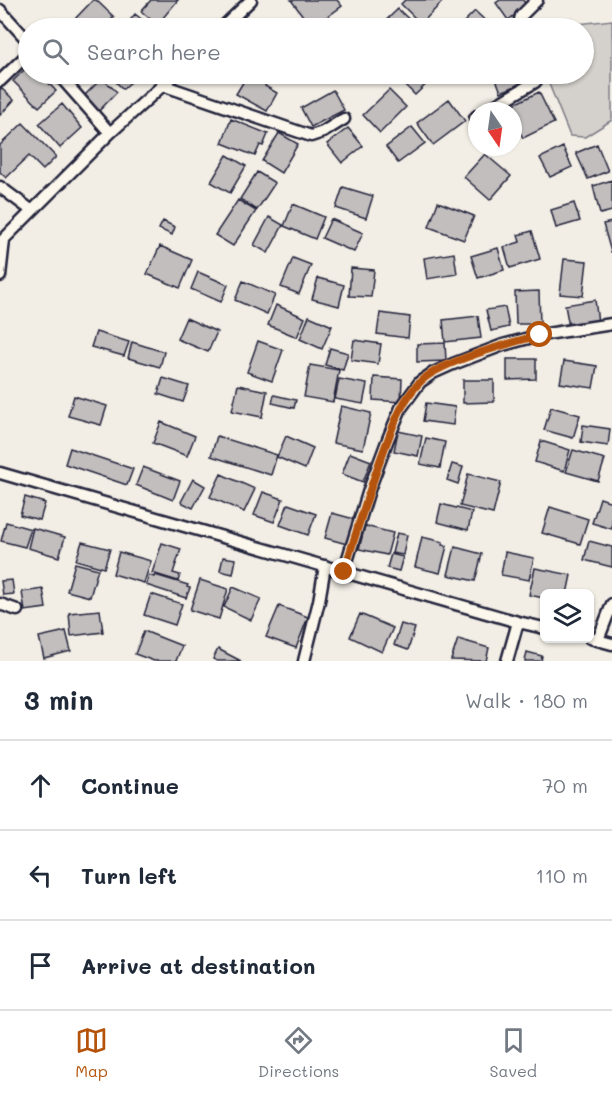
<!DOCTYPE html>
<html lang="en">
<head>
<meta charset="utf-8">
<style>
	:root { --surface:#fff; --page:#f2f2f3; --text:#1f2937; --muted:#747a83; --line:#e0e1e3; --accent:#b45309 }
	body { margin:0; font-family:Mali,sans-serif; background:var(--page); color:var(--text) }
	.controls { position:absolute; right:18px; bottom:18px; display:grid; overflow:hidden; border-radius:9px; box-shadow:0 2px 4px #0004 }
	.controls button { width:54px; height:54px; display:grid; place-items:center; padding:0; border:0; border-bottom:2px solid var(--line); background:var(--surface); color:var(--text); font:30px sans-serif }
	.compass { position:absolute; left:468px; top:102px; width:54px; height:54px; border-radius:50%; background:var(--surface); box-shadow:0 2px 4px #0004; rotate:167deg }
	.stop { position:absolute; width:18px; height:18px; margin:-14px; border:4px solid #b45309; border-radius:50%; background:#fff }
	.stop.end { background:#b45309; border-color:#fff; box-shadow:0 2px 6px #0008 }
	.list { margin:0; padding:0; list-style:none }
	h2 { display:flex; justify-content:space-between; align-items:center; height:78px; margin:0; padding:0 24px; font-size:26px }
	h2 small { font-size:20px; font-weight:400; color:var(--muted) }
	.list li { display:grid; grid-template-columns:39px 1fr auto; gap:18px; align-items:center; box-sizing:border-box; height:90px; padding:0 24px; border-top:2px solid var(--line) }
	.list b { display:block; font-size:22px; white-space:nowrap }
	.list em { font-size:20px; font-style:normal; color:var(--muted) }
	.icon { flex:none; width:33px; height:33px; fill:none; stroke:currentColor; stroke-width:2; stroke-linecap:round; stroke-linejoin:round }
	.map { position:relative; flex:none; width:612px; height:661px; overflow:hidden }
	.search { position:absolute; background:var(--surface); box-shadow:0 2px 4px #0004; left:18px; right:18px; top:18px; height:66px; display:flex; align-items:center; gap:15px; box-sizing:border-box; padding:0 21px; border-radius:33px; color:var(--muted); font-size:22px }
	.sheet { height:348px; background:var(--surface) }
	nav { display:flex; justify-content:space-around; align-items:center; box-sizing:border-box; height:84px; border-top:2px solid var(--line); background:var(--surface); font-size:16px; color:var(--muted) }
	nav a { display:grid; justify-items:center; gap:3px }
	nav .on { color:var(--accent) }
	.map>svg:first-child { display:block }
	.green { fill:#d4d1cc; stroke:#7b7a84; stroke-width:1.5 }
	.building { fill:#c2bebe; stroke:#22223b; stroke-width:1.5 }
	.lines { fill:none; stroke-linecap:round; stroke-linejoin:round }
	.minor-casing { stroke:#22223b; stroke-width:15 }
	.minor { stroke:#fbf7ec; stroke-width:10 }
	.route { stroke:#b45309; stroke-width:8 }
</style>
</head>
<body>
<div class="map">
<svg width="612" height="661" viewBox="0 0 612 661">
	<rect width="100%" height="100%" fill="#f2eee5"/>
	<filter id="ink" filterUnits="userSpaceOnUse"><feTurbulence type="fractalNoise" baseFrequency=".0167" numOctaves="2"/><feDisplacementMap in="SourceGraphic" scale="12" xChannelSelector="R" yChannelSelector="G"/><feConvolveMatrix kernelMatrix="1 2 1 2 8 2 1 2 1" color-interpolation-filters="sRGB"/></filter>
	<g filter="url(#ink)">
		<!-- green -->
		<path class="green" d="M612,20V120L585,137L570,136L545,74H584V28H543Z"/>
		<!-- building -->
		<path class="building" d="M93,0H96L114,17L103,28H80L73,21Z
			M151,0H178L157,25L141,11Z
			M291,0H337L342,6L312,28Z
			M405,0H440L442,2L421,24L401,4Z
			M500,0H523L527,6L508,20L496,3Z
			M398,9L417,27L378,28Z
			M475,11L493,28H458Z
			M135,14L149,25L146,28H124Z
			M28,66V74H40L56,91L39,107L13,81Z
			M116,74H140L123,89L112,78Z
			M248,74H251L267,82L265,86L277,93L267,111L236,94Z
			M404,74H437L415,95L399,79Z
			M494,74H532L534,78L501,92Z
			M102,78L117,92L99,111L84,96Z
			M1,88L14,100L0,115V90Z
			M333,90L344,110L311,127L301,108Z
			M389,90L406,107L380,133L363,115Z
			M539,92L554,123L523,138L513,117V111H510L508,107Z
			M449,99L465,121L433,145L417,123Z
			M62,104L82,128L60,148L39,124Z
			M231,119L268,134L263,146L260,145L255,156L222,143Z
			M23,123L56,157L43,170L29,156L6,178L0,172V145Z
			M412,127L425,143L398,163L386,147Z
			M348,128L363,146L342,163L327,144Z
			M279,133L298,144L281,173L262,161Z
			M597,144L608,171L588,179L576,153Z
			M563,147L572,167L550,177L540,158Z
			M485,154L511,176L490,200L464,177Z
			M227,155L246,166L230,193L211,182Z
			M257,172L275,183L257,210L240,199Z
			M612,180V211L600,214L593,186Z
			M343,187L373,196L366,218L336,208Z
			M238,200L256,211L233,246L215,235Z
			M438,202L474,216L464,240L429,227Z
			M574,203L580,221L556,228L551,210Z
			M293,204L324,217L315,239L284,226Z
			M269,217L283,225L268,253L254,245Z
			M331,219L363,233L354,252L322,238Z
			M163,221L175,227L172,235L159,229Z
			M612,222V252H611L603,224Z
			M532,231L540,259L510,268L504,247L520,242L518,235Z
			M160,246L192,260L180,288L147,274Z
			M498,248L504,270L478,278L471,256Z
			M454,253L457,274L427,279L424,258Z
			M293,258L311,265L299,294L281,287Z
			M564,259L587,261L583,296L560,294Z
			M351,268L374,270L371,297L349,296Z
			M198,272L228,285L221,302L191,289Z
			M318,278L344,285L339,306L312,299Z
			M243,281L275,295L267,314L235,300Z
			M539,291L540,324H516L515,292Z
			M595,300L598,322L569,327L565,305Z
			M276,305L305,318L297,337L268,325Z
			M505,307L509,327L491,331L486,310Z
			M380,313L410,317L408,338L377,334Z
			M309,316L332,326L322,349L300,339Z
			M478,316L481,338L445,342L443,320Z
			M186,318L217,332L208,352L177,339Z
			M96,332L129,342L124,356L91,347Z
			M354,340L381,344L378,364L351,360Z
			M258,341L283,350L272,381L247,372Z
			M132,342L164,352L160,367L128,358Z
			M445,343L446,361L417,362V344Z
			M330,348L348,353L343,370L325,365Z
			M507,359H536V379L507,380Z
			M564,361L597,366L593,388L560,383Z
			M310,365L339,370L333,402L304,397Z
			M374,377L402,379L401,402L373,400Z
			M163,378L189,386L183,402L158,394Z
			M339,379L367,384L363,404L335,399Z
			M463,380H494V402L463,403Z
			M238,385L267,391L262,417L232,411Z
			M274,395L296,400L294,408L272,403Z
			M74,396L107,406L101,425L68,416Z
			M426,403L455,407L453,425L423,421Z
			M341,406L371,413L363,449L333,443Z
			M551,407L580,415L573,438L544,430Z
			M161,422L195,436L187,456L153,443Z
			M583,425L610,429L608,446L581,442Z
			M398,431L422,436L418,456L394,451Z
			M217,436L277,455L271,475L211,456Z
			M286,436L313,448L305,469L277,457Z
			M426,438L445,442L440,468L420,464Z
			M541,441L570,450L564,471L535,462Z
			M70,448L133,469L127,485L65,464Z
			M573,450L605,459L598,481L566,472Z
			M350,453L371,461L363,482L342,474Z
			M452,464L463,467L458,484L447,480Z
			M143,467L180,481L173,500L136,485Z
			M221,474L255,489L244,512L210,497Z
			M468,474L501,482L493,514L460,506Z
			M193,479L205,486L193,508L181,502Z
			M263,492L283,499L274,522L254,515Z
			M25,497L45,503L40,520L20,515Z
			M600,498L612,502V529L592,523Z
			M288,504L316,514L308,535L280,525Z
			M441,504L472,512L468,530L437,522Z
			M550,507L588,519L580,544L542,533Z
			M332,513L354,519L347,544L325,538Z
			M6,522L31,529L25,547L1,541Z
			M365,526L393,533L387,555L359,549Z
			M33,528L65,537L59,557L28,548Z
			M397,533L407,535L403,555L392,553Z
			M422,537L443,542L442,545L447,546L440,573L415,567Z
			M589,541L612,547V567L584,560Z
			M82,542L110,549L104,568L76,560Z
			M162,543L181,549L173,573L180,575L178,581L152,573Z
			M455,547L482,554L475,581L448,575Z
			M119,552L151,561L144,583L113,574Z
			M505,552L534,558L529,580L501,575Z
			M391,554L403,557L399,571L387,568Z
			M223,557L236,559L233,574L220,571Z
			M75,563L98,569L90,597L67,591Z
			M535,568L571,575L567,594H544V598L529,595Z
			M149,575L154,577L155,575L188,585L187,587L190,588L186,598L146,585Z
			M12,580L14,594L3,595L1,581Z
			M200,580L228,589L219,619L190,610Z
			M233,587L261,599L251,620L224,607Z
			M43,589L46,608L25,611L22,592Z
			M151,594L182,604L175,625L144,615Z
			M279,606L308,617L296,648L266,637Z
			M100,610L103,632L71,636L69,613Z
			M360,614L393,628L382,652L350,637Z
			M401,624L415,628L408,650L394,645Z
			M66,631L71,651L44,658L39,637Z
			M144,631L182,646L176,661H154L135,654Z
			M458,639L489,648L486,661L451,660Z
			M218,649L241,661H217L213,659Z
			M527,652L542,656L541,661H525Z"/>
		<g class="lines">
			<!-- minor casing -->
			<g class="minor-casing">
				<path id="minor" d="M0,10L28,41
					M222,28L251,0
					M518,28L521,16L537,0
					M58,74L110,133
					M0,81L28,54
					M162,85L311,136L323,132L344,119
					M486,111L535,82L541,74
					M475,118L477,116
					M0,187L31,210
					M0,243L110,133L175,74
					M0,276L4,240
					M0,473L518,622L544,628
					M344,571L369,490L388,439L401,408L420,382L433,373L453,364L503,345L540,335L612,324
					M0,604L17,610
					M590,638L612,644
					M598,640L612,604
					M304,661L319,601L325,566
					M507,661L518,622"/>
			</g>
			<!-- minor -->
			<use href="#minor" class="minor"/>
		</g>
	</g>
	<g class="lines" filter="url(#ink)">
		<!-- route -->
		<path class="route" d="M344,572C357,530 369,490 384,450C393,426 402,399 421,381C442,361 510,343 540,335"/>
	</g>
</svg>
<div class="controls">
<button><svg class="icon" aria-label="layers" viewBox="0 0 24 24"><path d="M12 4l9 5-9 5-9-5zM3 14l9 5 9-5"/></svg></button>
</div>
<svg class="compass" viewBox="-18 -18 36 36"><path d="M0-13l5 13h-10z" fill="#e53935"/><path d="M0 13l5-13h-10z" fill="#747a83"/></svg>
<div class="stop" style="left:540px;top:335px"></div>
<div class="stop end" style="left:344px;top:572px"></div>
<div class="search"><svg class="icon" aria-label="search" viewBox="0 0 24 24"><circle cx="10" cy="10" r="6"/><path d="M15 15l6 6"/></svg>Search here</div>
</div>
<section class="sheet">
<h2>3 min<small>Walk · 180 m</small></h2>
<ul class="list">
<li><svg class="icon" aria-label="ahead" viewBox="0 0 24 24"><path d="M12 20V5M6 11l6-6 6 6"/></svg><div><b>Continue</b></div><em>70 m</em></li>
<li><svg class="icon" aria-label="left" viewBox="0 0 24 24"><path d="M17 20v-9H6M10 6l-5 5 5 5"/></svg><div><b>Turn left</b></div><em>110 m</em></li>
<li><svg class="icon" aria-label="arrive" viewBox="0 0 24 24"><path d="M6 21V4h12l-3 4 3 4H6"/></svg><div><b>Arrive at destination</b></div></li>
</ul>
</section>
<nav>
<a class="on"><svg class="icon" aria-label="map" viewBox="0 0 24 24"><path d="M3 6l6-2 6 2 6-2v14l-6 2-6-2-6 2zM9 4v14M15 6v14"/></svg>Map</a>
<a><svg class="icon" aria-label="directions" viewBox="0 0 24 24"><path d="M12 3l9 9-9 9-9-9zM9 14v-3h6M13 9l2 2-2 2"/></svg>Directions</a>
<a><svg class="icon" aria-label="saved" viewBox="0 0 24 24"><path d="M7 4h10v16l-5-4-5 4z"/></svg>Saved</a>
</nav>
</body>
</html>
